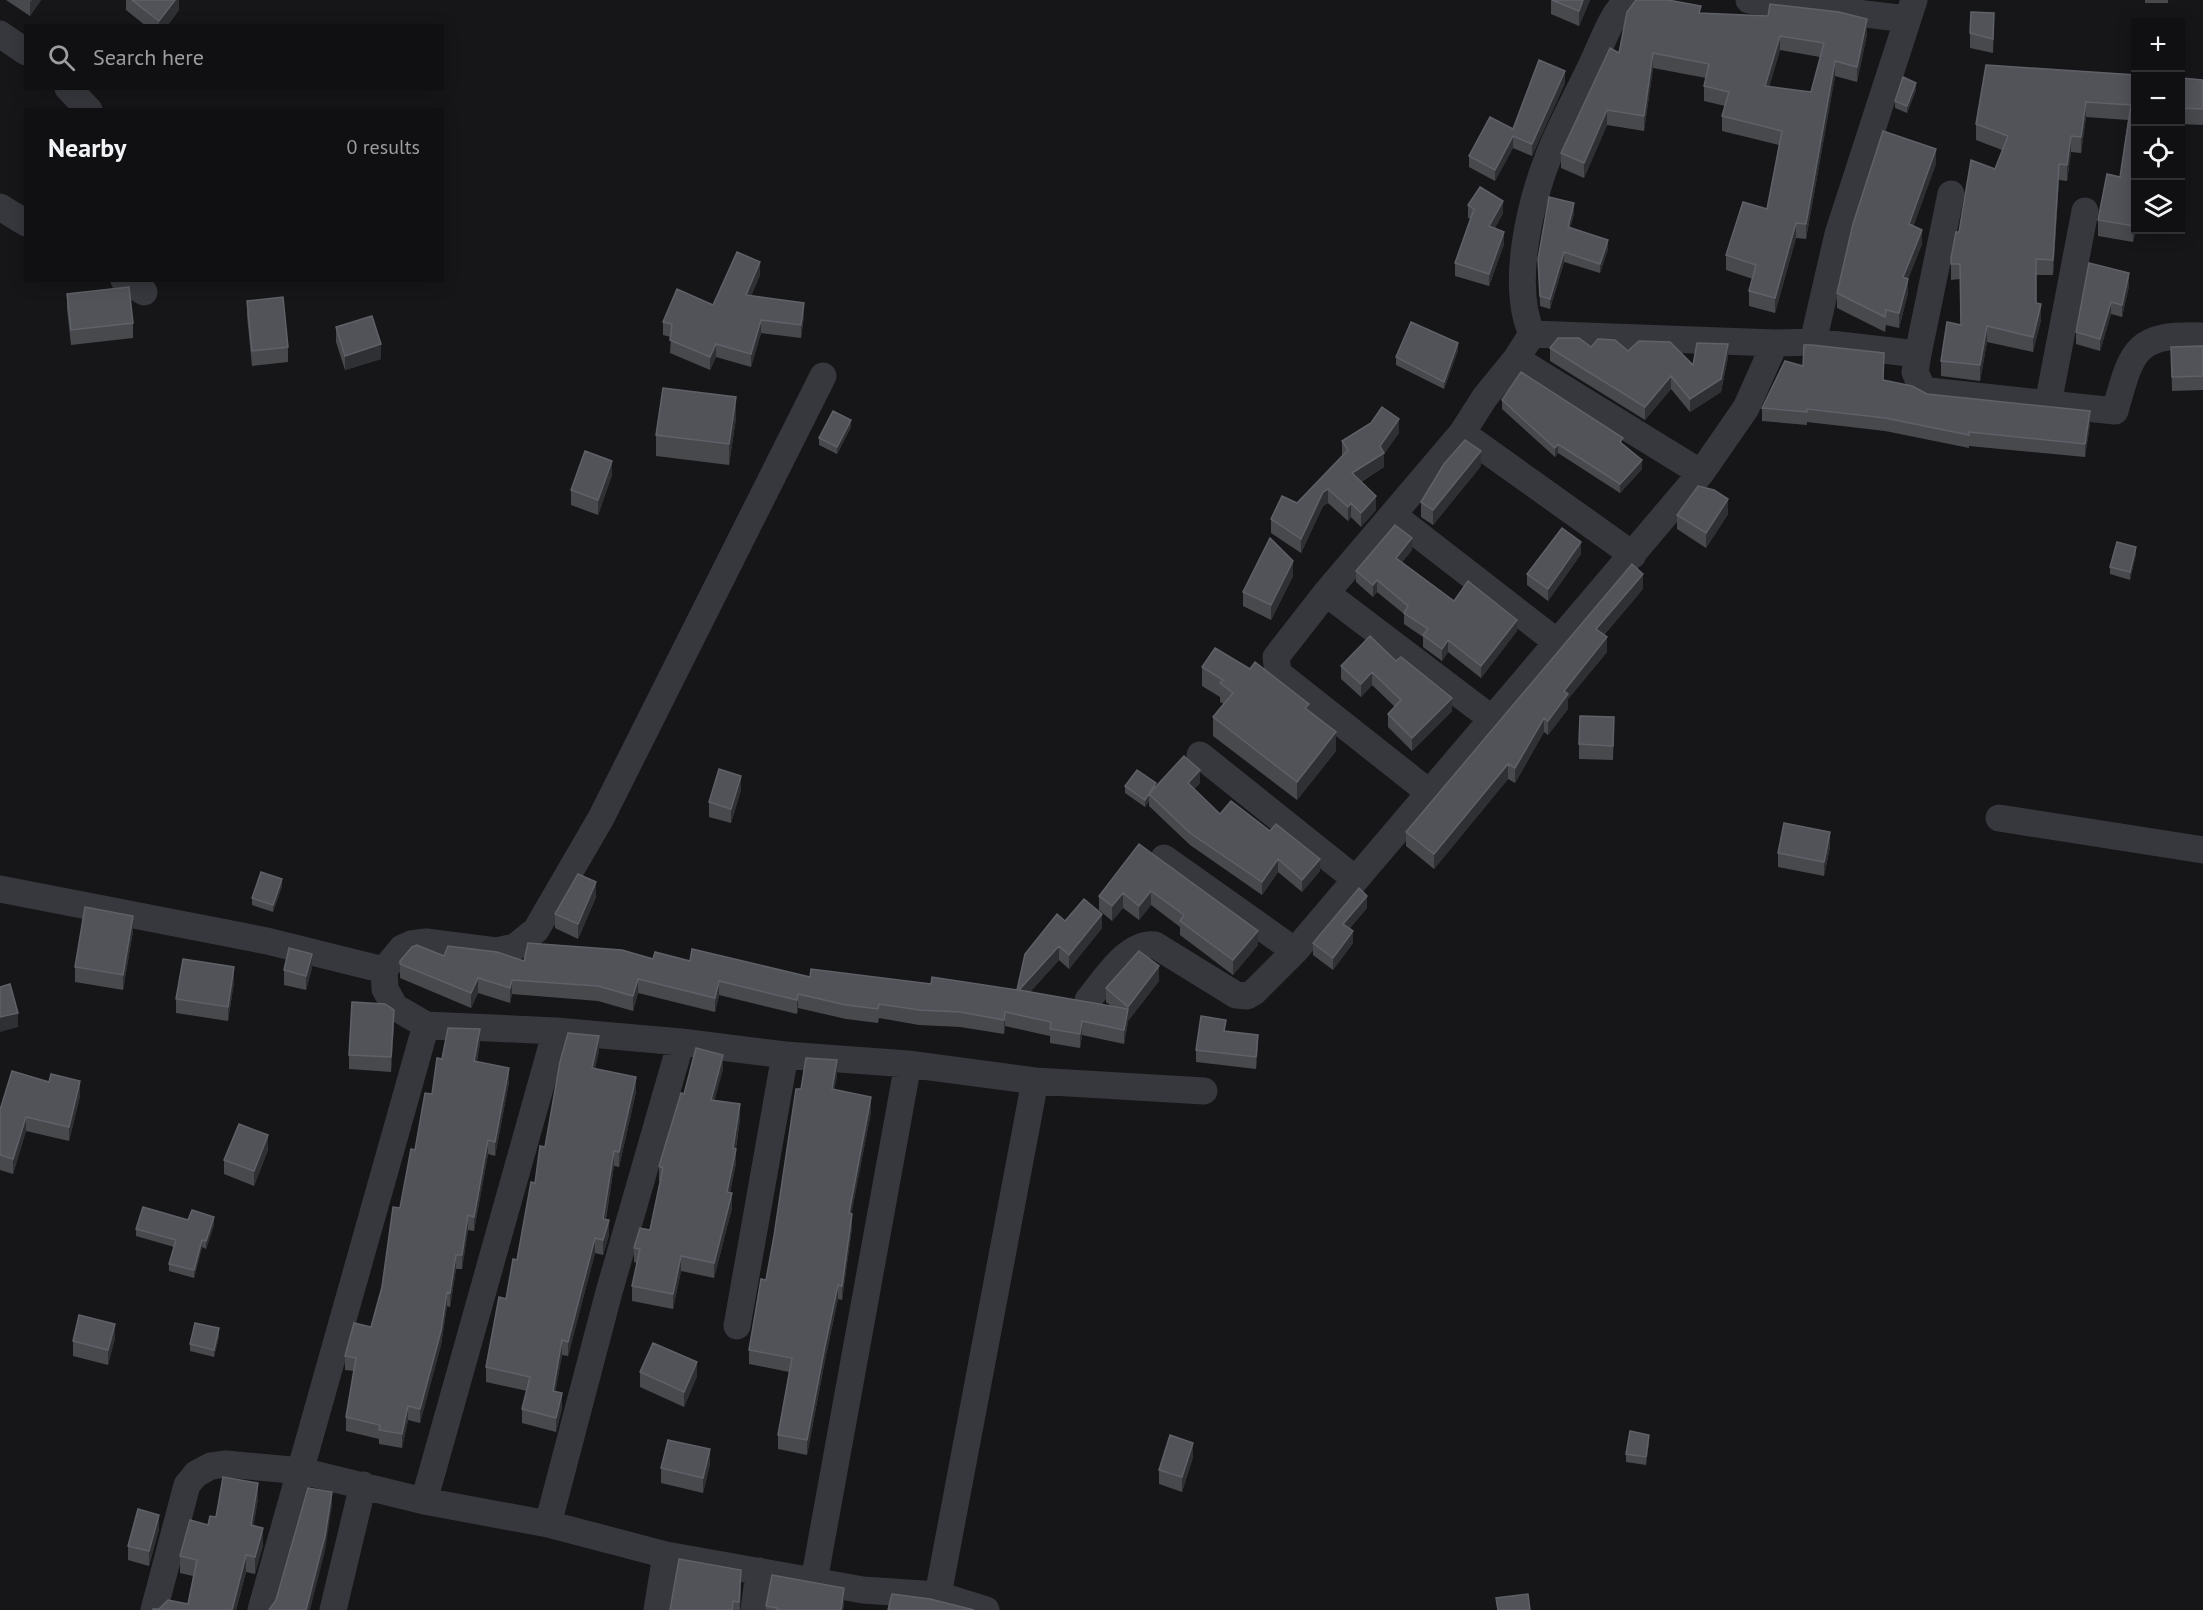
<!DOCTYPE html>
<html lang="en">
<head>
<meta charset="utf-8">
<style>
	:root { --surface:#101012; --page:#1e1e20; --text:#f1f3f6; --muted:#9c9d9f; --line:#303032 }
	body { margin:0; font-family:"PT Sans",sans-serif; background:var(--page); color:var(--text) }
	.controls { position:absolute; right:18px; top:18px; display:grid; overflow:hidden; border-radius:0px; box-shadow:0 3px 15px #0003 }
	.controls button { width:54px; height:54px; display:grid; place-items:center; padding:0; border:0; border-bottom:2px solid var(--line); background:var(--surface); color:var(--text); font:30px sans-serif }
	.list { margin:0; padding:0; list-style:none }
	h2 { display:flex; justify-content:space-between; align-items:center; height:78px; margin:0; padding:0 24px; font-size:26px }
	h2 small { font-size:20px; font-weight:400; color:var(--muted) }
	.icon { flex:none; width:33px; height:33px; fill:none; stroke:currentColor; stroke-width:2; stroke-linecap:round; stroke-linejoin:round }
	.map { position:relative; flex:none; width:2203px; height:1610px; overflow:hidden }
	.search { position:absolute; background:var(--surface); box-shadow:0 3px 15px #0003; left:24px; top:24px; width:420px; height:66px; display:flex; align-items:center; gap:15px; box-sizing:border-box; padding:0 21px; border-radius:0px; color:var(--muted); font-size:22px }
	.panel { position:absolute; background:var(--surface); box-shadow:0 3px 15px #0003; left:24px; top:108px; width:420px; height:174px; border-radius:0px }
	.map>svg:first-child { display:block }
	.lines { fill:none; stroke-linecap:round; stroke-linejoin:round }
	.minor { stroke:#37383d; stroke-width:27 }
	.wall { fill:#47494d; fill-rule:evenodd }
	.shaded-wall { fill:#2f3033 }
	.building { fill:#525359; stroke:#5f6168; stroke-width:1.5; fill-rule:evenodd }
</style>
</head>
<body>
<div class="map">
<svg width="2203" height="1610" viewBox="0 0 2203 1610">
	<rect width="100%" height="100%" fill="#161618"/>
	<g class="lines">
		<!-- minor -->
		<path class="minor" d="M1749,0L1907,19
			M0,34L26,52
			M68,88L89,110
			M1951,194L1918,354L1915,372L1922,388L1929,391L2115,411C2132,351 2134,333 2203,336
			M0,207L26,223
			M124,280L144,292
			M1532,334L1775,343
			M1813,342L1918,354
			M1516,359L1701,473
			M2048,404L2085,211
			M1462,433L1633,555
			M1393,515L1558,643
			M1326,593L1492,719
			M1200,755L1355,879
			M1431,794L1278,673L1276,657L1326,593L1462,433L1485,397L1516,359L1532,334C1510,285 1530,203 1549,155C1561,124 1578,94 1592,64C1602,44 1611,14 1628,0
			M1999,818L2203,850
			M1164,858L1295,951
			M0,889L267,941L384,970L385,989L395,1007L426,1025L556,1031L681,1042L785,1055L908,1064L1035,1081L1204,1091
			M384,970L402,948L411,944L426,942L496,951L515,947L536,930L601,818L823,376
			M1088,1000C1104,981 1127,942 1155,945L1236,995L1247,996L1254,992L1295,951L1701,473L1746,408L1775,343L1813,342L1838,234L1914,0
			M737,1326L785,1055
			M424,1501L556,1031
			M548,1524L609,1292L681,1042
			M814,1581L908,1064
			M938,1595L1035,1081
			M154,1610L187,1485L196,1474L211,1466L226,1464L302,1471L424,1501L548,1524L666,1555L863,1590L938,1595L986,1610
			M261,1610L426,1025
			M333,1610L363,1485
			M657,1610L666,1555
			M754,1610L759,1571"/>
	</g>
	<!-- wall -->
	<path class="wall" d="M6,0H41L30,16Z
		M126,0H179V10L167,26H146L126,10Z
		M1551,0H1590L1579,26L1551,14Z
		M2145,0H2168V3H2145Z
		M1701,13L1867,34L1857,82L1835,76L1806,239L1796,238L1775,313L1749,306V291L1753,279L1726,270V255L1767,209L1779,145L1722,131V116L1725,106L1704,101V86L1706,78L1653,68L1644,131L1607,125L1584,178L1561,168V153L1619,53ZM1780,50L1820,57L1811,92L1769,87Z
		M1994,27L1993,53L1970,48V33Z
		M2136,75V230L2133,242L2098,236V220L2120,177L2128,120L2086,117L2081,153L2071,152L2067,181L2059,180L2053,275H2036V303L2041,320L2033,352L1987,342L1980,381L1941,376V361L1961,325L1960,279L1951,280V258L1959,232L1995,169L2002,150L1976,140V124Z
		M2181,78L2203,80V125L2181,124Z
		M1565,83L1532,156L1513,148L1495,181L1469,167V156L1513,129Z
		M1916,90L1907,113L1895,108V101Z
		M1936,164L1913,226L1922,244L1908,279V293L1899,328L1886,325L1885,332L1837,308V293Z
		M1468,205L1503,213L1495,228L1504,244L1489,286L1455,276V263L1471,219L1468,218Z
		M1574,213L1570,228L1608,249L1600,273L1564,262L1550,309L1540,306L1538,259Z
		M760,275L751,296L804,316L801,338L761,333L751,367L716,357L710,370L670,353L671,337L663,335V322L713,305Z
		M2129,286L2122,317L2111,314L2100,351L2076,344V332Z
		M67,294L133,323V338L71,345L67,309Z
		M247,301L288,347V362L252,366L247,316Z
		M336,327L381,359L345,370L336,342Z
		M2203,346V390L2172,391L2171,347Z
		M1550,348L1628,351L1693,365L1728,357L1721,392L1690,412L1671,389L1645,420L1550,361Z
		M1458,350L1444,389L1396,365V357Z
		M1803,366L1884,380L1927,394L2090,424L2085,457L1969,446V448L1885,431L1807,422V425L1762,421V408Z
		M1502,400L1623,444L1642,469L1620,493L1558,453L1555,457L1502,409Z
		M736,418L729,465L656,456V435Z
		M851,427L837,454L819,445V438Z
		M1399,433L1384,454V467L1361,482L1376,510L1361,527L1351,517L1348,521L1328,503L1323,506L1301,553L1271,533V519L1297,503L1342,456V441Z
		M1481,466L1433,525L1421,517V502Z
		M612,475L598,515L571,505V490Z
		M1728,514L1706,548L1677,529V515Z
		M1412,550L1402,562L1454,601L1517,631L1481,678L1448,652L1442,661L1423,647V637L1404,624V614L1377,592L1373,597L1356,582V571Z
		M1581,554L1548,601L1527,585V574Z
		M2136,554L2130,580L2110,574V567Z
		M1293,576L1271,620L1243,606V592Z
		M1643,589L1604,635L1607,652L1568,699V709L1548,735L1544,732L1515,783L1508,779L1434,869L1406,846V832Z
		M1396,661L1452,711L1412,751L1388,727V714L1395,707L1372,685L1361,697L1341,679V666Z
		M1202,667L1309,711L1336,751L1297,800L1213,736V717L1224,704L1220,702V697L1202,686Z
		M1614,732L1613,760L1579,759V744Z
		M1200,783L1194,789L1220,814L1320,871L1302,892L1278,872L1262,895L1190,845L1149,806V801L1145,807L1125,793V786H1156Z
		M741,790L731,823L709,817V802Z
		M1139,844L1258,945L1233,975L1180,935V927L1151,905L1139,920L1123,908L1112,921L1099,910V896Z
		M1830,847L1824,876L1778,867V853Z
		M282,886L273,912L252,905V898Z
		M596,897L578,939L555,928V914Z
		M1367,908L1350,928L1353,943L1333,970L1313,955V943Z
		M1065,921L1102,928L1069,969L1059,960L1030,992L1111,1006L1106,1002V988L1159,981L1128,1021L1124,1044L1082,1035L1080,1048L1050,1043V1036L1005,1026L1004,1034L960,1027L919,1025L879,1018L878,1023L846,1019L798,1008L797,1014L719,995L715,1012L638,993L633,1011L598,1001L512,994L510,1003L478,993L471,1008L400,978V961L444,956L524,961L653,959L690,961L810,977L1017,990Z
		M133,931L123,990L75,982V967Z
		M312,968L306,990L284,985V970Z
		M234,982L228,1021L176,1013V999Z
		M394,1025L391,1072L349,1069V1055Z
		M1226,1031L1258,1048L1256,1069L1196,1062V1050Z
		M480,1043L477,1061L509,1082L495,1156L488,1154L474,1231L468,1230L462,1269H456L450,1307L447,1306L441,1345L420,1423L408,1420L402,1448L379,1444V1439L346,1431V1417L354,1371L345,1370V1356L371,1327L382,1287L415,1150L442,1059Z
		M599,1051L595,1068L636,1092L619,1167L614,1166L606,1219L609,1235L603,1255L595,1253L568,1356L562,1355L555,1392L562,1408L556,1432L522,1423V1409L527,1391L486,1382V1367L517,1260L535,1183L545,1147Z
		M723,1069L714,1100L740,1119L736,1149V1163L730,1193L732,1208L714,1278L681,1271L673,1309L632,1301V1286L637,1263L634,1262V1248L650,1230L660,1181H659V1166L684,1094Z
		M837,1075L834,1090L871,1112L851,1214L852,1228L842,1300L838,1299L825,1360L807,1455L778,1449V1435L789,1372L749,1364V1350L766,1280L774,1236Z
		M80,1096L69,1141L26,1131L13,1174L0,1170V1110Z
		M268,1150L254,1186L224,1174V1160Z
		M188,1220L214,1225L206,1249L202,1247L194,1278L169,1271V1264L174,1247L136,1236V1229Z
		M219,1336L214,1357L190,1351V1344Z
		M115,1338L108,1365L73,1356V1341Z
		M640,1372L697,1376L684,1407L640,1387Z
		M1649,1442L1646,1465L1626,1462V1454Z
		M1193,1457L1182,1492L1159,1484V1470Z
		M710,1464L703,1493L661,1483V1468Z
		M258,1499L253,1526L263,1545L255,1574L246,1572L236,1610L159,1609L188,1604L193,1576L180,1573V1556L208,1525L216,1517Z
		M159,1529L149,1566L128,1560V1546Z
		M741,1584L740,1610H670Z
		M844,1603L843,1610H766V1606Z"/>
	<!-- shaded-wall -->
	<path class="shaded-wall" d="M32,0H41L30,16V2Z
		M175,0H179V10L167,26H159V21Z
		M1583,0H1590L1579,26V11Z
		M1867,19V34L1857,82V67Z
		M1780,36V50L1765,101V86Z
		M1653,53V68L1644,131V116Z
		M1835,61V76L1806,239V224Z
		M1565,71V83L1532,156V144Z
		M1916,83V90L1907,113V106Z
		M2086,102V117L2081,153V137Z
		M1607,110V125L1584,178V163Z
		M1513,136V148L1495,181V170Z
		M2071,136V152L2067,181V165Z
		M1936,149V164L1909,239V224Z
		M2059,164V180L2053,275V260Z
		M1503,201V213L1489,239V226Z
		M1574,203V213L1568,237V227Z
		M2136,216V230L2133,242V226Z
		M1796,223V238L1775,313V298Z
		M1922,230V244L1908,279V293L1899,328V313L1903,277Z
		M1504,232V244L1489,286V274Z
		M1608,240V249L1600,273V264Z
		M1564,252V262L1550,309V299Z
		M760,262V275L746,308V295Z
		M2129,273V286L2122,317V305Z
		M2111,302V314L2100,351V339Z
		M804,303V316L801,338V325Z
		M2041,304V320L2033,352V337Z
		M761,320V333L751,367V354Z
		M1987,326V342L1980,381V365Z
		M1458,343V350L1444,389V382Z
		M381,344V359L345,370V356Z
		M716,344V357L710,370V357Z
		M1728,344V357L1721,392L1690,412V399Z
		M1671,376V389L1645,420V407Z
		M736,397V418L729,465V444Z
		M2090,411V424L2085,457V444Z
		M1399,419V433L1384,454V467L1352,487V473L1380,446Z
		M851,420V427L837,454V447Z
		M1558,444V453L1555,457V448Z
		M1481,451V466L1433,525V510Z
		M1642,460V469L1620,493V484Z
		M612,461V475L598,515V500Z
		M1328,489V503L1323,506L1301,553V539L1323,492Z
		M1376,496V510L1361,527V513Z
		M1728,499V514L1706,548V533Z
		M1351,503V517L1348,521V507Z
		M1412,538V550L1396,570V558Z
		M1581,542V554L1548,601V589Z
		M2136,547V554L2130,580V572Z
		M1293,561V576L1271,620V605Z
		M1643,574V589L1596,644V629Z
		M1377,580V592L1373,597V585Z
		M1517,620V631L1481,678V666Z
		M1607,637V652L1568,699V709L1548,735V721L1564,691Z
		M1448,640V652L1442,661V649Z
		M1372,672V685L1361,697V684Z
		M1452,698V711L1412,751V738Z
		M1544,718V732L1515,783V768Z
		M1336,732V751L1297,800V782Z
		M1508,764V779L1434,869V854Z
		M1200,770V783L1188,796V783Z
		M741,776V790L731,823V809Z
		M1149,794V801L1145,807V800Z
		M1830,832V847L1824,876V862Z
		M1278,859V872L1262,895V882Z
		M1320,859V871L1302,892V880Z
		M282,879V886L273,912V905Z
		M596,882V897L578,939V924Z
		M1151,891V905L1139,920V906Z
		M1123,893V908L1112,921V906Z
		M1367,896V908L1343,936V924Z
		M1102,914V928L1069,969V955Z
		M133,916V931L123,990V975Z
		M1258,931V945L1233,975V960Z
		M1353,931V943L1333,970V958Z
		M1059,946V960L1019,1004V990Z
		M312,954V968L306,990V976Z
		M1159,966V981L1128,1021V1007Z
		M234,967V982L228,1021V1007Z
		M478,978V993L471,1008V993Z
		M638,979V993L633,1011V996Z
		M512,980V994L510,1003V988Z
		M719,981V995L715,1012V998Z
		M798,994V1008L797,1014V1000Z
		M1128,1009V1023L1124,1044V1030Z
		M394,1010V1025L391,1072V1057Z
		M1005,1012V1026L1004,1034V1020Z
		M18,1013V1027L0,1032V1017Z
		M1082,1021V1035L1080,1048V1034Z
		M480,1029V1043L474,1075V1061Z
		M1258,1035V1048L1256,1069V1057Z
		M599,1036V1051L592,1082V1068Z
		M723,1055V1069L711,1114V1100Z
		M837,1060V1075L832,1104V1089Z
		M509,1068V1082L495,1156V1142Z
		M636,1077V1092L619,1167V1152Z
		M80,1081V1096L69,1141V1127Z
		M871,1097V1112L849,1227V1213Z
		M740,1104V1119L734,1160L736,1149V1163L727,1207V1192Z
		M26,1117V1131L13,1174V1159Z
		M268,1135V1150L254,1186V1171Z
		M488,1140V1154L474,1231V1217Z
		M614,1151V1166L603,1233V1219Z
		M732,1193V1208L714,1278V1263Z
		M852,1214V1228L842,1300V1286Z
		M468,1215V1230L462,1269V1255Z
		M214,1217V1225L206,1249V1241Z
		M609,1220V1235L603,1255V1240Z
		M595,1238V1253L568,1356V1342Z
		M202,1240V1247L194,1278V1270Z
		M456,1255V1269L450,1307V1293Z
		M681,1256V1271L673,1309V1294Z
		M838,1285V1299L825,1360L807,1455V1440L825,1346Z
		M447,1292V1306L441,1345L420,1423V1409Z
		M115,1324V1338L108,1365V1350Z
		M219,1328V1336L214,1357V1350Z
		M562,1340V1355L553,1406V1391Z
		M697,1362V1376L684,1407V1392Z
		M562,1393V1408L556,1432V1418Z
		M408,1406V1420L402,1448V1434Z
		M1649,1435V1442L1646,1465V1457Z
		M1193,1443V1457L1182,1492V1477Z
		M710,1449V1464L703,1493V1478Z
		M258,1483V1499L251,1542V1525Z
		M332,1492V1506L325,1551L310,1610H306Z
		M159,1515V1529L149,1566V1551Z
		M263,1528V1545L255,1574V1557Z
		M246,1555V1572L236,1610H232Z
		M741,1570V1584L739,1610V1602Z
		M844,1588V1603L843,1610H841Z"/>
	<!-- building -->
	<path class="building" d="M132,0H175L159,21Z
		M1552,0H1583L1579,11Z
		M1636,0H1668L1701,6L1699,13L1768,16L1770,4L1839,12L1867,19L1857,67L1835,61L1806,224L1796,223L1775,298L1749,291L1756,265L1726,255L1743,202L1767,209L1782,131L1722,116L1729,92L1704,86L1709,64L1653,53L1644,116L1607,110L1584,163L1561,153L1610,48L1619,53L1627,12ZM1780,36L1824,43L1811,92L1765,86Z
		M1971,12L1994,13L1993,39L1970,33Z
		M1539,60L1565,71L1532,144L1513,136L1495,170L1469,156L1490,117L1513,129Z
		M1986,65L2136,75V216L2133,226L2098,220L2107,174L2120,177L2131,105L2086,102L2081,137L2071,136L2067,165L2059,164L2053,260L2036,259V303L2041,304L2033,337L1987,326L1980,365L1941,361L1947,322L1961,325L1960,264H1951V258L1956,232H1959L1971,160L1995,169L2008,136L1976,124Z
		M1903,77L1916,83L1907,106L1895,101Z
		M2181,78L2203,80V109L2181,108Z
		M1883,131L1936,149L1909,224L1922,230L1903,277L1908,279L1899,313L1886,310L1885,317L1837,293L1853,224Z
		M1480,187L1503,201L1489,226L1504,232L1489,274L1455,263L1474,209L1468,205Z
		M1549,197L1574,203L1568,227L1608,240L1600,264L1564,252L1550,299L1540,296L1538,259Z
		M737,252L760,262L746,295L804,303L801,325L761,320L751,354L716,344L710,357L670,340L672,324L663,322L677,289L713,305Z
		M2089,263L2129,273L2122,305L2111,302L2100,339L2076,332Z
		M129,287L133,323L71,330L67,294Z
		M283,297L288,347L252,351L247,301Z
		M372,316L381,344L345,356L336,327Z
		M1411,322L1458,343L1444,382L1396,357Z
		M1558,338H1579L1591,347L1598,339L1615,340L1628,351L1639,341L1670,342L1693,365L1697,343L1728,344L1721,379L1690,399L1671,376L1645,407L1550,348Z
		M1804,345H1812L1884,353L1883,380L1912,386L1927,394L2090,411L2085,444L1969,432V435L1885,418L1807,409V412L1762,408L1785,361L1803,366Z
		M2203,346V376L2172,377L2171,347Z
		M1521,372L1623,438L1620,442L1642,460L1620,484L1558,444L1555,448L1502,400Z
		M663,388L736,397L729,444L656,435Z
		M1382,407L1399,419L1380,446L1384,453L1352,473L1376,496L1361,513L1351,503L1348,507L1328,489L1323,492L1301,539L1271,519L1282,496L1297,503L1348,450L1342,441L1371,423Z
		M833,411L851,420L837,447L819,438Z
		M1465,440L1481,451L1433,510L1421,502L1444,464Z
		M585,451L612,461L598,500L571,490Z
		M1698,486L1714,490L1728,499L1706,533L1677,515Z
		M1395,525L1412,538L1396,558L1454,601L1468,581L1517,620L1481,666L1448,640L1442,649L1423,635L1428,629L1404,613L1408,606L1377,580L1373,585L1356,571Z
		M1562,528L1581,542L1548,589L1527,574Z
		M1270,538L1293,561L1271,605L1243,592Z
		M2117,542L2136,547L2130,572L2110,567Z
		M1632,564L1643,574L1596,629L1607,637L1564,691L1568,694L1548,721L1544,718L1515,768L1508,764L1434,854L1406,832Z
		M1370,636L1396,661L1401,657L1452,698L1412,738L1388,714L1401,700L1372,672L1361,684L1341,666Z
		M1215,648L1250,669L1255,662L1309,704L1305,708L1336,732L1297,782L1213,717L1233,693L1220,683L1223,680L1202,667Z
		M1580,716L1614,717L1613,746L1579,744Z
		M1184,756L1200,770L1188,783L1220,814L1231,801L1270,831L1276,824L1320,859L1302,880L1278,859L1262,882L1190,833L1149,794Z
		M719,769L741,776L731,809L709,802Z
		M1137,770L1156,783L1145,800L1125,786Z
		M1784,823L1830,832L1824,862L1778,853Z
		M1139,844L1258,931L1233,960L1180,921L1184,915L1151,891L1139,906L1123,893L1112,906L1099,896Z
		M261,872L282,879L273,905L252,898Z
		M578,874L596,882L578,924L555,914Z
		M1359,888L1367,896L1343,924L1353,931L1333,958L1313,943Z
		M1084,899L1102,914L1069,955L1059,946L1019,990L1128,1009L1124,1030L1082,1021L1080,1034L1050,1029L1051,1022L1005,1012L1004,1020L960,1012L919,1010L879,1004L878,1009L846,1005L798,994L797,1000L719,981L715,998L638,979L633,996L598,986L512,980L510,988L478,978L471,993L400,964V961L412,947L417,945L444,956L448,946L497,952L524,961L528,943L622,950L653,959L655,952L690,961L692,949L810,977L811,969L931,984L932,977L1017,990L1025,954L1057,914L1065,921Z
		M85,907L133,916L123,975L75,967Z
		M289,948L312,954L306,976L284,970Z
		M1139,951L1159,966L1128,1007L1106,988Z
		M183,959L234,967L228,1007L176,999Z
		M10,984L18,1013L0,1017V987Z
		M352,1002L385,1004L394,1010L391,1057L349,1055Z
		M1201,1016L1226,1020L1224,1031L1258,1035L1256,1057L1196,1050Z
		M448,1028L480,1029L474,1061L509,1068L495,1142L488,1140L474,1217L468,1215L462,1255H456L450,1293L447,1292L441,1331L420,1409L408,1406L402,1434L379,1430L380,1425L346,1417L356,1358L345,1356L354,1323L371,1327L382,1287L393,1207L400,1208L411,1149L415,1150L425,1093L432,1094L437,1058L442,1059Z
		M568,1033L599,1036L592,1068L636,1077L619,1152L614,1151L603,1219L609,1220L603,1240L595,1238L568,1342L562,1340L553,1391L562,1393L556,1418L522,1409L530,1377L486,1367L499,1297L506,1299L513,1259L517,1260L531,1182L535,1183L540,1146L545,1147L560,1062Z
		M696,1048L723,1055L711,1100L740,1104L733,1148L736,1149L727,1192L732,1193L714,1263L681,1256L673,1294L632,1286L640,1249L634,1248L640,1228L650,1230L663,1168L659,1166L681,1093L684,1094Z
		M806,1058L837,1060L832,1089L871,1097L849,1213L852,1214L842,1286L838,1285L825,1346L807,1440L778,1435L792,1358L749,1350L761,1279L766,1280L774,1236L796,1089H801Z
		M12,1071L49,1082L51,1074L80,1081L69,1127L26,1117L13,1159L0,1155V1110Z
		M239,1124L268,1135L254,1171L224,1160Z
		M143,1207L188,1220L192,1210L214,1217L206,1241L202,1240L194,1270L169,1264L176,1240L136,1229Z
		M79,1315L115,1324L108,1350L73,1341Z
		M195,1323L219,1328L214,1350L190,1344Z
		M653,1343L697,1362L684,1392L640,1372Z
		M1630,1431L1649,1435L1646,1457L1626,1454Z
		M1170,1435L1193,1443L1182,1477L1159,1470Z
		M668,1440L710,1449L703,1478L661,1468Z
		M223,1477L258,1483L251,1525L263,1528L255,1557L246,1555L232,1610H153V1609H159L168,1600L188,1604L197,1560L180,1556L190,1520L208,1525L210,1516L216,1517Z
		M308,1488L332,1492L325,1536L306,1610H269L276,1600Z
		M138,1509L159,1515L149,1551L128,1546Z
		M679,1559L741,1570L739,1602L733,1601L732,1610H670Z
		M772,1575L844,1588L841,1610H777V1608L766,1606Z
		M892,1594L930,1599L974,1610H888Z
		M1528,1594L1530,1610H1498L1496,1598Z"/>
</svg>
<div class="controls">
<button>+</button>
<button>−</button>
<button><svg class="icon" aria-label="locate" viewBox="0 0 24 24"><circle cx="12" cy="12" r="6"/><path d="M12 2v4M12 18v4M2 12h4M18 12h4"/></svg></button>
<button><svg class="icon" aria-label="layers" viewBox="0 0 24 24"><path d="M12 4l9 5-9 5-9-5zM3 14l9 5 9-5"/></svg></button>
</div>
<div class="search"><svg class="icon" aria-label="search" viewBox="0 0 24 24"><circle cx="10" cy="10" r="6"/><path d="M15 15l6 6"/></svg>Search here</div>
<section class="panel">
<h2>Nearby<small>0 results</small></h2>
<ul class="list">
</ul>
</section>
</div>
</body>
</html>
